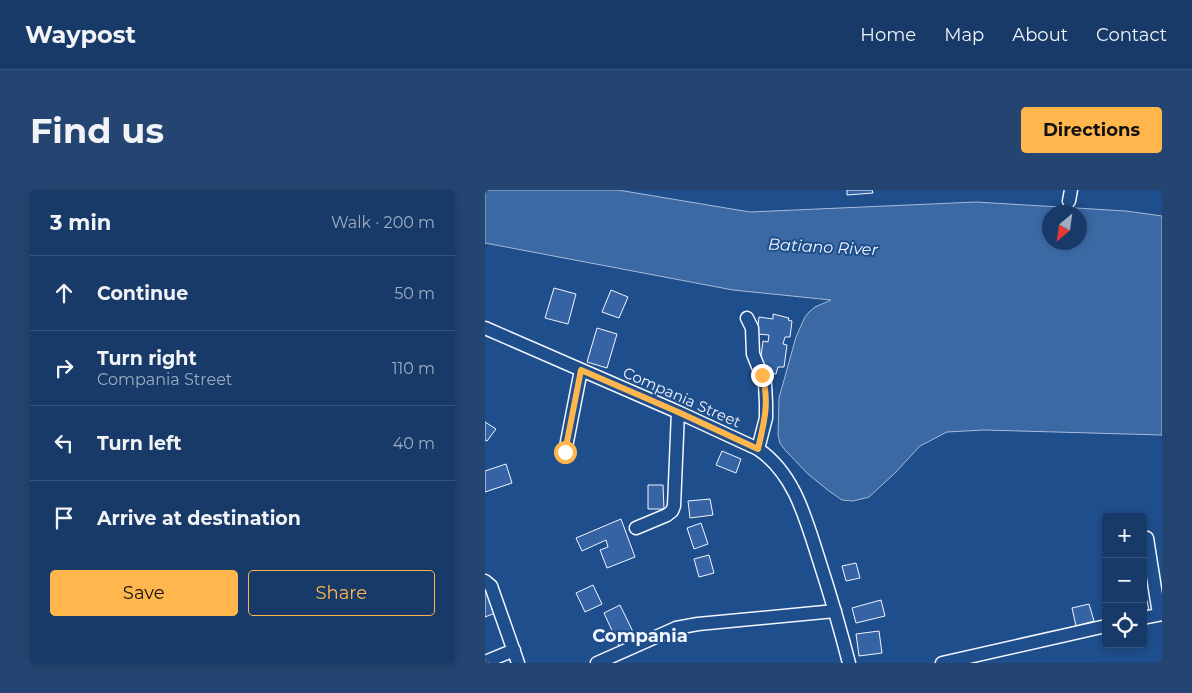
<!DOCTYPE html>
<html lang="en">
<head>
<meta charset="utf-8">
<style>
	:root { --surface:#173a69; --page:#244571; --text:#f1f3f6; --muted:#9eadc0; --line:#36547d; --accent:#ffb74d }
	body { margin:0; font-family:Montserrat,sans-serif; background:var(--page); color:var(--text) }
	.controls { position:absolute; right:15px; bottom:15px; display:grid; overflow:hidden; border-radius:5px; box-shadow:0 2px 8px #0003 }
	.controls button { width:45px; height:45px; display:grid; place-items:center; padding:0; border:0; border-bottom:1px solid var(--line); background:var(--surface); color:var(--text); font:25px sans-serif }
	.compass { position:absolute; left:557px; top:15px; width:45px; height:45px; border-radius:50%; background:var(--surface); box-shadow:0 2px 8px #0003; rotate:209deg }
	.stop { position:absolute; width:15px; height:15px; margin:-11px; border:4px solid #ffb74d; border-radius:50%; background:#fff }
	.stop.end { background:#ffb74d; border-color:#fff; box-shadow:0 1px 5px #0008 }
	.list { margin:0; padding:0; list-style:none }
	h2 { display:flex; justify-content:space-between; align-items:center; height:65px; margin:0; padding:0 20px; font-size:21px }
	h2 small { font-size:16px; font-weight:400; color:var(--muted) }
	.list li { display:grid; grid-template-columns:32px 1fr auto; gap:15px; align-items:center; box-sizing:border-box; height:75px; padding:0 20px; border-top:1px solid var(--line) }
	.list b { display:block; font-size:19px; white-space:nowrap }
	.list p { margin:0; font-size:16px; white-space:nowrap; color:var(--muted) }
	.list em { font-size:16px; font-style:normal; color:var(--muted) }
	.actions { display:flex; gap:10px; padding:15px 20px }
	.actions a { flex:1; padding:11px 0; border:1px solid var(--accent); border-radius:5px; text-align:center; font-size:18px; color:var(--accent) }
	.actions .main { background:var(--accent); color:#111 }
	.icon { flex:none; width:28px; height:28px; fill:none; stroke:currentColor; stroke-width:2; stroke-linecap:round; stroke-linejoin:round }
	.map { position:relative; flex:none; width:677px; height:473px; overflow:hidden; border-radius:5px }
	header { display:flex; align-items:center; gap:30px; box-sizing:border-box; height:70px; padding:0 25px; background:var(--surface); border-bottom:1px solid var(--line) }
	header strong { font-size:24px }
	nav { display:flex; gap:28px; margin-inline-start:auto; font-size:18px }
	.intro { display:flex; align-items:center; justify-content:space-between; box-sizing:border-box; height:120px; padding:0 30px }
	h1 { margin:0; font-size:35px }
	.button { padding:12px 22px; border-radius:5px; background:var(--accent); color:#111; font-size:18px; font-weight:700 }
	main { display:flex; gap:30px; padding:0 30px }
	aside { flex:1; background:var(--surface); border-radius:5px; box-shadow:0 2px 8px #0003 }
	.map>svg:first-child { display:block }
	.water { fill:#3b69a3; stroke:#a8bbd7; fill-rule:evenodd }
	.building { fill:#3563a3; stroke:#f2f6ff }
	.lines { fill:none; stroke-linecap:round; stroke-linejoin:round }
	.minor-casing { stroke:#f2f6ff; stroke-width:15 }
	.minor { stroke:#1f4e8c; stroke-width:12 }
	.route { stroke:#ffb74d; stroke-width:6 }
	.labels { text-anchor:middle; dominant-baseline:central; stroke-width:4; stroke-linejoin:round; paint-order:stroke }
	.street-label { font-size:15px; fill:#f2f6ff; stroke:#1f4e8c }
	.water-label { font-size:16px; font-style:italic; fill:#f2f6ff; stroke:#1f4e8c }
	.quarter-label { font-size:18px; font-weight:bold; fill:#f2f6ff; stroke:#1f4e8c }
</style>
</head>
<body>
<header>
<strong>Waypost</strong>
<nav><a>Home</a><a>Map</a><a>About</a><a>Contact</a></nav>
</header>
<div class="intro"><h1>Find us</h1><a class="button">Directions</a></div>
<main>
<aside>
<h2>3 min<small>Walk · 200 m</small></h2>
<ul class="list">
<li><svg class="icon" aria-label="ahead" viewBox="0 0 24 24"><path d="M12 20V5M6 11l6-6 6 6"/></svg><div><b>Continue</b></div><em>50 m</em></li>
<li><svg class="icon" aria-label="right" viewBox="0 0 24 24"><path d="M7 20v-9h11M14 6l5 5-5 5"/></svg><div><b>Turn right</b><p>Compania Street</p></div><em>110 m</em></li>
<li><svg class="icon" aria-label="left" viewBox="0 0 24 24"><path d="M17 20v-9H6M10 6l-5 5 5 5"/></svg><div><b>Turn left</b></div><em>40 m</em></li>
<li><svg class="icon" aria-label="arrive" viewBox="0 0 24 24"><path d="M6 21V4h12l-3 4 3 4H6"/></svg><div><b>Arrive at destination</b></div></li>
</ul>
<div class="actions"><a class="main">Save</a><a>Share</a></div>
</aside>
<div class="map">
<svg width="677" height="473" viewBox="0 0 677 473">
	<rect width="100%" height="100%" fill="#1f4e8c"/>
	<!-- water -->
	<path class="water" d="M0,0H133L265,22L491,12L641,21L677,26V245L499,240L462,242L435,256L410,283L384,307L368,311L357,310L344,301L323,284L300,260L295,253L293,245L294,208L311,147L320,127L324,122L330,117L346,110L248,100L0,53ZM564,22H594V52H564Z"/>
	<!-- building -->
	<path class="building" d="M362,0H387L388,3L362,5Z
		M69,98L91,104L83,134L60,128Z
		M126,100L143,107L134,128L117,122Z
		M288,124L304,128L303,130L307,131L305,147H300L298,154L302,155L299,177H293L291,184L277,181L275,174L278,151L283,152L284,145L272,144L274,127L288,129Z
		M112,138L132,144L122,178L102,172Z
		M0,232L11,239L2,251L0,250Z
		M237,261L256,269L251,283L231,275Z
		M21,274L27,293L0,302V281Z
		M163,295H178L179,319H163Z
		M225,309L228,325L205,328L203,311Z
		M136,329L150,367L122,378L115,360L123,357L121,350L97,361L91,348Z
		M216,333L223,354L209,359L202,338Z
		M224,365L229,383L214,387L209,369Z
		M371,373L375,388L361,391L357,376Z
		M658,393L664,420L658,421Z
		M108,395L117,414L100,422L91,403Z
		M5,401L13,422L0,427V402Z
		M396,410L400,426L371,433L367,418Z
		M604,414L609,431L591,436L587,418Z
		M135,415L151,448L134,456L119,423Z
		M394,441L397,463L374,466L371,444Z"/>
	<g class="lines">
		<!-- minor casing -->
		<g class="minor-casing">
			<path id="minor" d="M584,11L586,0
				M262,128L267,138L268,164L280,194L281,213V228L273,259
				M0,138L193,222L273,259C310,284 321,330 334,370C345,404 355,438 364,473
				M80,262L96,180
				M151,338L182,325L187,321L189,316L193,222
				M662,348L674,424
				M0,391L6,396L33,473
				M658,428L677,424
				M0,472L29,460
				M112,473L191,438L213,434L350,421
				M457,473L621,436"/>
		</g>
		<!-- minor -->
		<use href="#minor" class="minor"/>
	</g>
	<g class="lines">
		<!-- route -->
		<path class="route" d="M80,262L96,180L193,222L273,259C279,233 285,212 277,185"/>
	</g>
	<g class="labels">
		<!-- street labels -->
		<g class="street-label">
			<text transform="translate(197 207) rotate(24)">Compania Street</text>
		</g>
		<!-- water labels -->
		<g class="water-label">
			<text transform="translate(338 57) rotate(3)">Batiano River</text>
		</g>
		<!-- quarter labels -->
		<g class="quarter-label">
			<text x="155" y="446">Compania</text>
		</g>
	</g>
</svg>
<div class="controls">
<button>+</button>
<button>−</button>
<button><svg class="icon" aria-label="locate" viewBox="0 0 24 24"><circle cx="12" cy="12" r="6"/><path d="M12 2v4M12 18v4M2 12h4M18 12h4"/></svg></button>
</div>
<svg class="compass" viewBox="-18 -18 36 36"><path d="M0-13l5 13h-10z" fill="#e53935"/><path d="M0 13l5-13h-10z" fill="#9eadc0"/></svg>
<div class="stop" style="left:80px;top:262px"></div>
<div class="stop end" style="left:277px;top:185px"></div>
</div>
</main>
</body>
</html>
